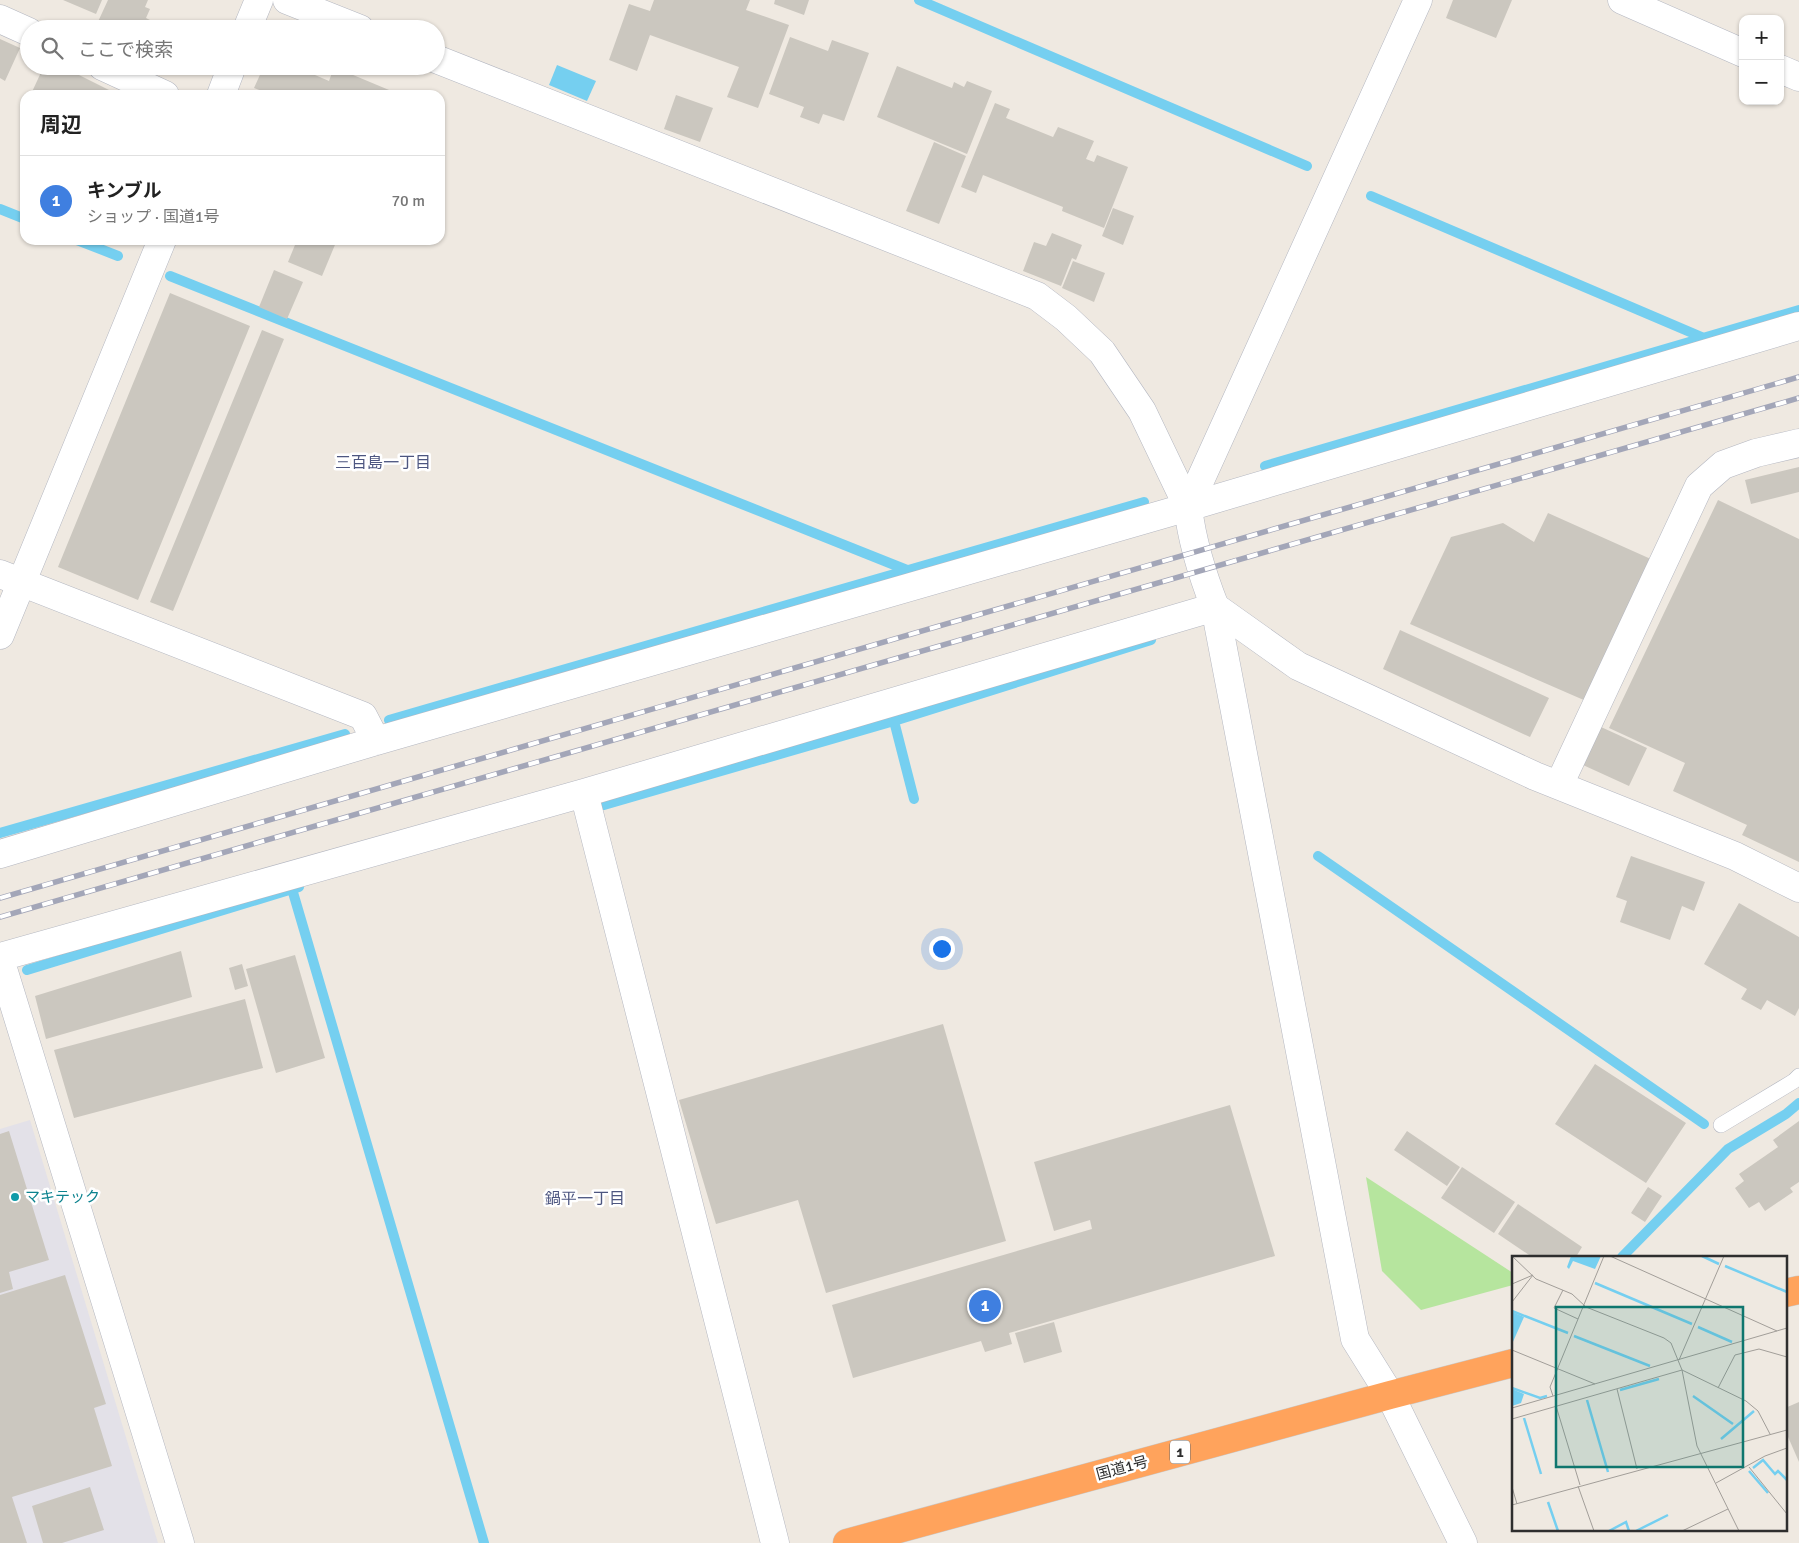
<!DOCTYPE html>
<html lang="ja">
<head>
<meta charset="utf-8">
<style>
	:root { --surface:#fff; --page:#f6f6f6; --text:#222; --muted:#767676; --line:#e0e0e0; --accent:#4264fb }
	body { margin:0; font-family:Signika,"Noto Sans JP",sans-serif; background:var(--page); color:var(--text) }
	.controls { position:absolute; right:15px; top:15px; display:grid; overflow:hidden; border-radius:10px; box-shadow:0 1px 4px #0004 }
	.controls button { width:45px; height:45px; display:grid; place-items:center; padding:0; border:0; border-bottom:1px solid var(--line); background:var(--surface); color:var(--text); font:25px sans-serif }
	.you { position:absolute; left:941px; top:948px; width:18px; height:18px; margin:-12px; border:4px solid #fff; border-radius:50%; background:#1a73e8; box-shadow:0 0 0 8px #1a73e833 }
	.badge { display:grid; place-items:center; width:32px; height:32px; border-radius:50%; background:var(--accent); color:#fff; font-size:16px; font-weight:700 }
	.pin { position:absolute; translate:-50% -50%; border:2px solid #fff; box-shadow:0 1px 5px #0006 }
	.list { margin:0; padding:0; list-style:none }
	h2 { display:flex; justify-content:space-between; align-items:center; height:65px; margin:0; padding:0 20px; font-size:21px }
	h2 small { font-size:16px; font-weight:400; color:var(--muted) }
	.list li { display:grid; grid-template-columns:32px 1fr auto; gap:15px; align-items:center; box-sizing:border-box; height:90px; padding:0 20px; border-top:1px solid var(--line) }
	.list b { display:block; font-size:19px; white-space:nowrap }
	.list p { margin:0; font-size:16px; white-space:nowrap; color:var(--muted) }
	.list em { font-size:16px; font-style:normal; color:var(--muted) }
	.icon { flex:none; width:28px; height:28px; fill:none; stroke:currentColor; stroke-width:2; stroke-linecap:round; stroke-linejoin:round }
	.map { position:relative; flex:none; width:1799px; height:1543px; overflow:hidden }
	.search { position:absolute; background:var(--surface); box-shadow:0 1px 4px #0004; left:20px; top:20px; width:425px; height:55px; display:flex; align-items:center; gap:12px; box-sizing:border-box; padding:0 18px; border-radius:28px; color:var(--muted); font-size:19px }
	.panel { position:absolute; background:var(--surface); box-shadow:0 1px 4px #0004; left:20px; top:90px; width:425px; height:155px; border-radius:15px }
	.map>svg:first-child { display:block }
	.industrial { fill:#e3e1e8 }
	.green { fill:#b6e59e }
	.water { fill:#75cff0 }
	.lines { fill:none; stroke-linecap:round; stroke-linejoin:round }
	.stream { stroke:#75cff0; stroke-width:10 }
	.building { fill:#cbc7bf }
	.lane-casing { stroke:#b4b7c1; stroke-width:16 }
	.street-casing { stroke:#b4b7c1; stroke-width:29 }
	.secondary-casing { stroke:#b4b7c1; stroke-width:29 }
	.highway-casing { stroke:#c9c9c9; stroke-width:29 }
	.lane { stroke:#fff; stroke-width:15 }
	.street { stroke:#fff; stroke-width:28 }
	.secondary { stroke:#fff; stroke-width:28 }
	.highway { stroke:#ffa35c; stroke-width:28 }
	.rail-casing { stroke:#a3a6b8; stroke-width:5.5 }
	.rail { stroke:#fff; stroke-width:4; stroke-dasharray:11; stroke-linecap:butt }
	.culture-dot { fill:#0f9aa8; stroke:#fff; stroke-width:2 }
	.labels { text-anchor:middle; dominant-baseline:central; stroke-width:5; stroke-linejoin:round; paint-order:stroke }
	.shield { fill:#fff; stroke:#6d6d6d; stroke-width:1 }
	.shield-label { font-size:14px; font-weight:bold; fill:#2e2e2e }
	.culture-label { font-size:15px; fill:#0d838f; stroke:#fff; text-anchor:start }
	.street-label { font-size:15px; fill:#2e2e2e; stroke:#fff }
	.neighbourhood-label { font-size:16px; fill:#4d5680; stroke:#fff }
	.inset-river { fill:none; stroke:#75cff0; stroke-width:2.5 }
	.inset-road { fill:none; stroke:#a29e99; stroke-width:1 }
	.view { fill:#0f766e; fill-opacity:0.15; stroke:#0f766e; stroke-width:2.5 }
	.inset-edge { fill:none; stroke:#2e2e2e; stroke-width:2.5 }
</style>
</head>
<body>
<div class="map">
<svg width="1799" height="1543" viewBox="0 0 1799 1543">
	<rect width="100%" height="100%" fill="#efe9e1"/>
	<!-- industrial -->
	<path class="industrial" d="M30,1120L158,1543H0V1129Z"/>
	<!-- green -->
	<path class="green" d="M1366,1177L1513,1273V1285L1421,1310L1382,1271Z"/>
	<!-- water -->
	<path class="water" d="M557,65L596,81L587,101L549,85Z"/>
	<g class="lines">
		<!-- stream -->
		<path class="stream" d="M919,0L1307,166
			M1371,196L1704,338
			M0,209L25,219
			M77,240L118,256
			M170,276L907,570
			M1265,466L1799,310
			M389,720L1144,502
			M894,721L914,799
			M604,805L894,721L1151,640
			M0,833L345,734
			M1318,856L1704,1124
			M292,889L484,1543
			M27,970L299,887
			M1622,1257L1728,1149L1786,1114L1799,1103"/>
	</g>
	<!-- building -->
	<path class="building" d="M63,0H102L96,14Z
		M108,0H148L145,7L150,9L146,18L152,21L149,29H103L96,26Z
		M654,0H750L746,10L789,25L758,108L727,97L739,67L650,35L637,71L609,60L629,4L650,11Z
		M775,0H809L804,15L774,4Z
		M1453,0H1512L1496,38L1446,18Z
		M790,37L828,51L832,40L869,53L844,121L823,114L819,124L800,117L804,107L769,94Z
		M0,39L20,48L5,81L0,78Z
		M44,66H61L109,90L107,95H34L31,94Z
		M264,66H294L329,81L334,67L401,95H260L262,91L254,88Z
		M897,66L952,88L954,82L964,87L967,81L992,91L967,154L877,117Z
		M676,95L713,108L700,142L664,129Z
		M995,103L1010,109L1006,118L1053,137L1058,127L1094,141L1086,159L1094,162L1097,155L1128,167L1104,228L1062,211L1063,207L983,175L976,193L961,187Z
		M934,142L966,156L939,224L906,211Z
		M1113,208L1134,216L1123,245L1102,236Z
		M1052,233L1082,245L1076,260L1072,258L1061,286L1023,271L1034,242L1046,246Z
		M297,240H337L322,276L288,262Z
		M1073,261L1105,273L1094,302L1062,288Z
		M274,270L303,282L287,319L259,307Z
		M170,293L250,326L138,600L58,567Z
		M262,330L284,339L173,611L150,602Z
		M1799,467V492L1751,504L1745,480Z
		M1718,500L1799,539V862L1742,835L1747,825L1673,791L1685,763L1609,728Z
		M1548,513L1653,560L1586,701L1410,624L1451,537L1503,523L1534,542Z
		M1400,630L1549,698L1530,737L1383,669Z
		M1601,727L1647,748L1629,786L1583,765Z
		M1631,856L1705,882L1694,911L1682,906L1670,940L1620,922L1627,901L1616,897Z
		M1739,903L1799,937V1008L1795,1016L1767,1000L1761,1010L1741,999L1747,989L1704,964Z
		M181,951L192,997L46,1039L35,996Z
		M295,955L325,1058L276,1073L246,969Z
		M242,964L248,986L235,990L229,968Z
		M245,999L263,1068L74,1118L54,1050Z
		M943,1024L1006,1241L826,1293L798,1200L716,1224L679,1100Z
		M1595,1064L1686,1123L1646,1183L1555,1124Z
		M1230,1105L1275,1256L1009,1333L1012,1344L985,1352L981,1341L853,1378L832,1305L1092,1229L1090,1220L1054,1231L1034,1162Z
		M1799,1121V1182L1790,1188L1793,1192L1765,1211L1759,1202L1749,1208L1735,1188L1744,1181L1739,1174L1778,1147L1773,1140Z
		M9,1131L49,1260L9,1272L13,1289L0,1293V1134Z
		M1407,1131L1460,1167L1447,1186L1394,1150Z
		M1462,1167L1515,1202L1494,1233L1441,1198Z
		M1648,1187L1662,1196L1645,1222L1631,1213Z
		M1518,1204L1582,1247L1576,1257H1532L1498,1234Z
		M65,1275L106,1404L94,1408L112,1466L12,1497L27,1543H0V1295Z
		M1054,1322L1062,1352L1024,1363L1015,1333Z
		M1799,1402V1462L1785,1430V1408Z
		M90,1487L104,1530L62,1543H43L32,1506Z"/>
	<g class="lines">
		<!-- lane casing -->
		<g class="lane-casing">
			<path id="lane" d="M1721,1125L1794,1081L1799,1076"/>
		</g>
		<!-- street casing -->
		<g class="street-casing">
			<path id="street" d="M287,0L360,29
				M1622,0L1743,53
				M0,19L29,32
				M247,29L259,0
				M436,59L1037,296L1066,318L1102,352L1142,411L1188,507
				M102,66L165,95
				M1780,69L1799,77
				M221,95L232,66
				M0,574L363,716L376,741
				M0,635L162,240
				M1559,785L1699,486L1723,465L1756,453L1799,443
				M584,793L775,1543
				M0,854L376,741L1188,507L1799,326
				M0,957L584,793L1215,607L1298,666L1535,776L1735,856L1799,888
				M0,959L180,1543"/>
		</g>
		<!-- secondary casing -->
		<g class="secondary-casing">
			<path id="secondary" d="M1418,0L1188,507C1192,543 1202,574 1215,607L1355,1339L1390,1395L1463,1543"/>
		</g>
		<!-- highway casing -->
		<g class="highway-casing">
			<path id="highway" d="M1785,1293L1799,1290
				M847,1543L1390,1395L1513,1363"/>
		</g>
		<!-- lane -->
		<use href="#lane" class="lane"/>
		<!-- street -->
		<use href="#street" class="street"/>
		<!-- secondary -->
		<use href="#secondary" class="secondary"/>
		<!-- highway -->
		<use href="#highway" class="highway"/>
		<!-- rail casing -->
		<g class="rail-casing">
			<path id="rail" d="M0,898L1799,377
				M0,917L1799,398"/>
		</g>
		<!-- rail -->
		<use href="#rail" class="rail"/>
	</g>
	<!-- markers -->
	<circle class="culture-dot" cx="15" cy="1197" r="5"/>
	<g class="labels">
		<!-- shield labels -->
		<rect class="shield" x="1170" y="1440.5" width="20" height="23" rx="4"/>
		<g class="shield-label">
			<text x="1180" y="1452">1</text>
		</g>
		<!-- culture labels -->
		<g class="culture-label">
			<text x="25" y="1197">マキテック</text>
		</g>
		<!-- street labels -->
		<g class="street-label">
			<text transform="translate(1122 1468) rotate(-15)">国道1号</text>
		</g>
		<!-- neighbourhood labels -->
		<g class="neighbourhood-label">
			<text x="383" y="463">三百島一丁目</text>
			<text x="585" y="1199">鍋平一丁目</text>
		</g>
	</g>
	<!-- overview -->
	<g transform="translate(1512 1256)">
		<rect width="275" height="275" fill="#efe9e1"/>
		<path d="M59,0H89L83,13L61,5L57,13L55,11ZM0,56L12,61L0,88ZM0,133L12,138L9,147L0,150Z" fill="#75cff0"/>
		<path class="inset-river" d="M190,0L207,8M213,10L275,36M83,27L180,68M0,55L56,77M186,71L220,86M62,80L138,110M0,132L28,142L35,140M108,134L147,123M181,140L221,168M75,144L96,216M12,162L29,218M209,183L242,155M241,212L251,204L263,218L266,215L275,224M237,215L256,237M36,246L46,275M97,275L114,266L117,275M124,275L156,259"/>
		<path class="inset-road" d="M0,0L24,23L60,38L74,51L152,82L159,87L170,114L185,190L227,275M98,0L265,75M0,28L21,19M51,34L42,52L66,63M0,46L21,19M0,94L83,128M167,104L212,0M170,114L234,145L246,155L258,178M206,132L223,99L247,93L275,101M105,133L125,213M41,140L38,131L92,0M44,150L68,229M0,152L275,72M0,163L170,114M237,211L275,258M204,227L253,200L275,192M66,230L82,275M0,231L5,248M0,249L275,174M170,275L216,253"/>
		<path class="view" d="M44,51H231V211H44Z"/>
		<rect width="275" height="275" class="inset-edge"/>
	</g>
</svg>
<div class="controls">
<button>+</button>
<button>−</button>
</div>
<div class="you"></div>
<div class="pin badge" style="left:985px;top:1306px;background:#3f7fe0">1</div>
<div class="search"><svg class="icon" aria-label="search" viewBox="0 0 24 24"><circle cx="10" cy="10" r="6"/><path d="M15 15l6 6"/></svg>ここで検索</div>
<section class="panel">
<h2>周辺<small></small></h2>
<ul class="list">
<li><span class="badge" style="background:#3f7fe0">1</span><div><b>キンブル</b><p>ショップ · 国道1号</p></div><em>70 m</em></li>
</ul>
</section>
</div>
</body>
</html>
